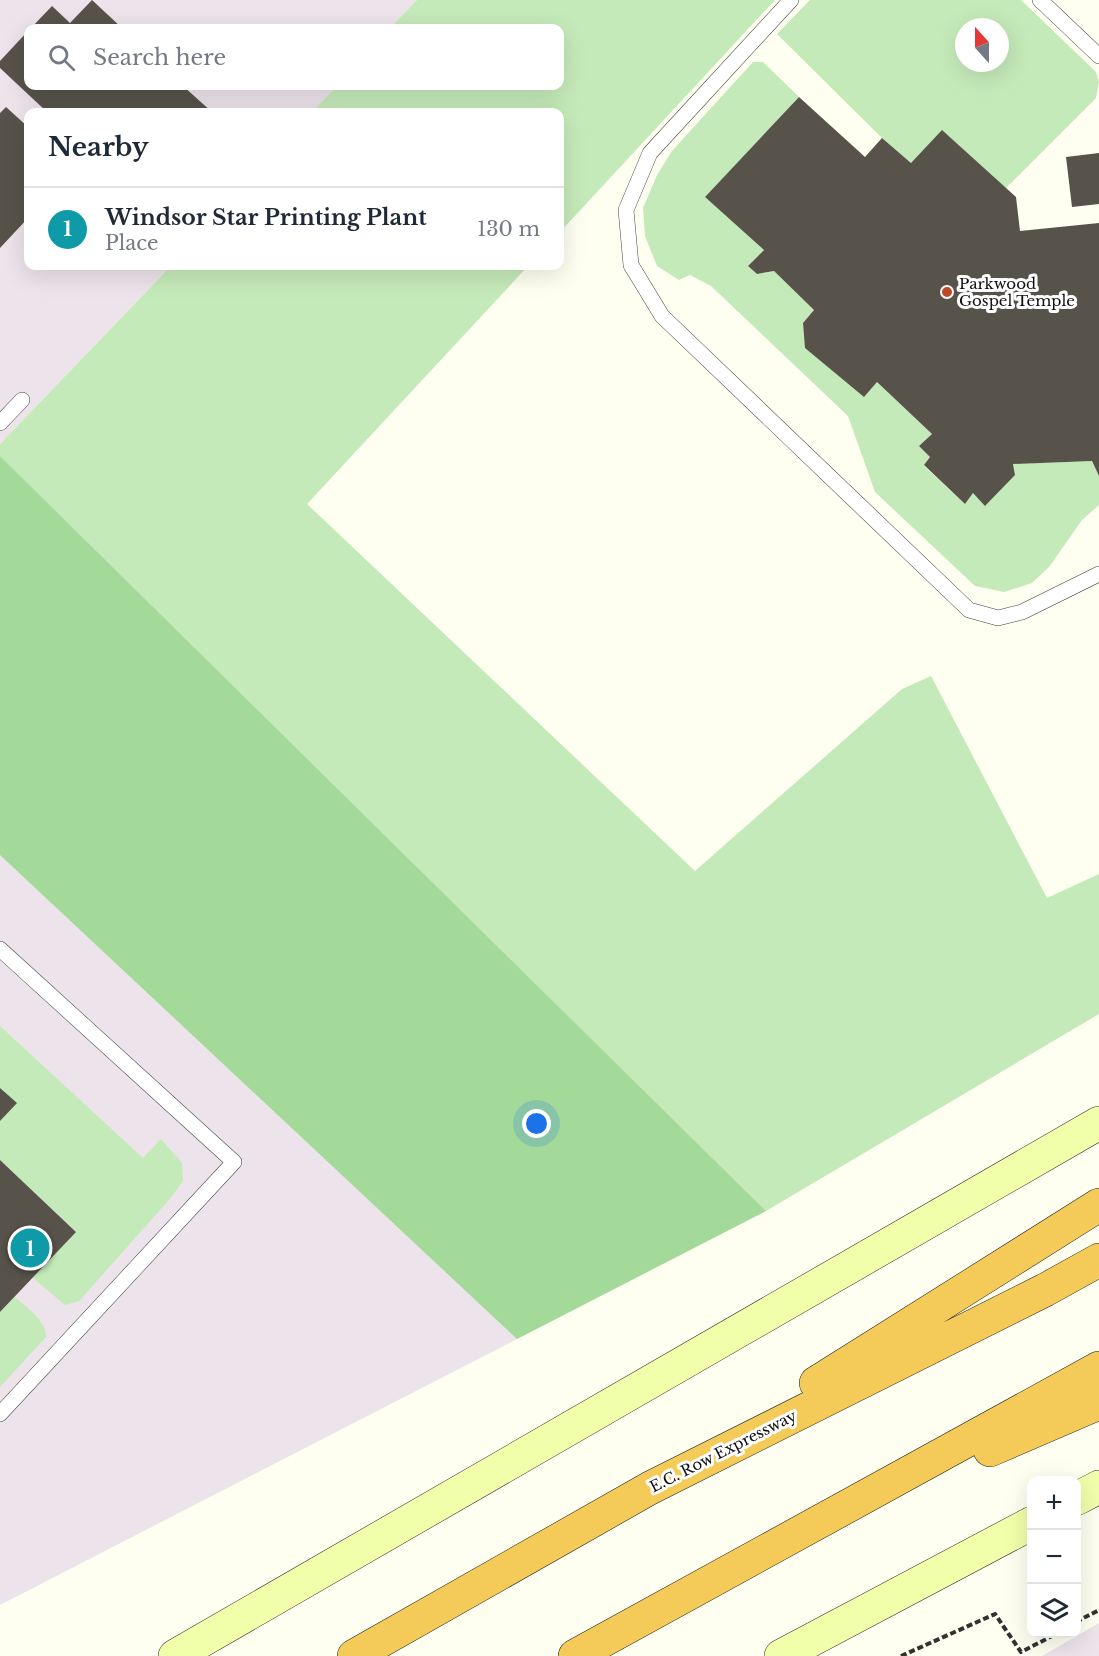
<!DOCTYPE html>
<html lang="en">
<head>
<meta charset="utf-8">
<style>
	:root { --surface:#fff; --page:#f2f2f3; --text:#1f2937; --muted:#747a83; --line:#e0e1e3; --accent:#bf4926 }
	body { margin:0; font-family:"Libre Baskerville",serif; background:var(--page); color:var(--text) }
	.controls { position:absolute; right:18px; bottom:18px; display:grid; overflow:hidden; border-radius:12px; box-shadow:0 6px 24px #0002 }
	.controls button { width:54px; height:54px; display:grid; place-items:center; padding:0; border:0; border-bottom:2px solid var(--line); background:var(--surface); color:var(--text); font:30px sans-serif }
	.compass { position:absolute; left:955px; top:18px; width:54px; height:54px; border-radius:50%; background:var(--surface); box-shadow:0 6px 24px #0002; rotate:339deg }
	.you { position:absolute; left:537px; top:1124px; width:21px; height:21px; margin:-15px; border:4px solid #fff; border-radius:50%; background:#1a73e8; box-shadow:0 0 0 9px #1a73e833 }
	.badge { display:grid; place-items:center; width:39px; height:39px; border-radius:50%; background:var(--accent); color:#fff; font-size:20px; font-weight:700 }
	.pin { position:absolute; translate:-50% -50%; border:3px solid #fff; box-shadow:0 2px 6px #0006 }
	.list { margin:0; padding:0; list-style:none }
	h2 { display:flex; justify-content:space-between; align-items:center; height:78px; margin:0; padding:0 24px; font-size:26px }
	h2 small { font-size:20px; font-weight:400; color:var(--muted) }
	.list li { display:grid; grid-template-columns:39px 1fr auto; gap:18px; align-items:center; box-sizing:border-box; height:84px; padding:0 24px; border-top:2px solid var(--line) }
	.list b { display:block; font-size:22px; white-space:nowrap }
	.list p { margin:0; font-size:20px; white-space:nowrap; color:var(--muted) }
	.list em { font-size:20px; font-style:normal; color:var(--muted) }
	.icon { flex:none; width:33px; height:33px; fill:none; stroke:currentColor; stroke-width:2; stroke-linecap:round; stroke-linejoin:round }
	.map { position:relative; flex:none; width:1099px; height:1656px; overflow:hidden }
	.search { position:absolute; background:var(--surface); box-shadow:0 6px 24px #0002; left:24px; top:24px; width:540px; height:66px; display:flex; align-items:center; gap:15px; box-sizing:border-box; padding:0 21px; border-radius:12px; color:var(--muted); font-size:22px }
	.panel { position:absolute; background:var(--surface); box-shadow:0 6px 24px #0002; left:24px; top:108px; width:540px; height:162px; border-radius:12px }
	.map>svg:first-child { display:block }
	.industrial { fill:#ede3eb }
	.green { fill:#c5eab9; fill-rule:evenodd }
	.forest { fill:#a4da99 }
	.building { fill:#57534b }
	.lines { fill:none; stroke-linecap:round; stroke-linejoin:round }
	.lane-casing { stroke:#424242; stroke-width:16 }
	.secondary-casing { stroke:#313131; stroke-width:34 }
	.highway-casing { stroke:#202020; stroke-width:34 }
	.path { stroke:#313131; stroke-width:4; stroke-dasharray:6 3; stroke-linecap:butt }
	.lane { stroke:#fff; stroke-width:15 }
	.secondary { stroke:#f1ffab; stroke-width:33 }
	.highway { stroke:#f4cb59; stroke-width:33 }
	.poi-dot { fill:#bf4926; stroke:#fff; stroke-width:2 }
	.labels { text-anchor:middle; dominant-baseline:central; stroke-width:6; stroke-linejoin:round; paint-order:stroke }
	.poi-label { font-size:15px; fill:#0f0f0f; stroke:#fff; text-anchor:start }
	.street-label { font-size:15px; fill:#0f0f0f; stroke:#fff }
</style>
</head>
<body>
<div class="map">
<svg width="1099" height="1656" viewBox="0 0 1099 1656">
	<rect width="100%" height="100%" fill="#fefff0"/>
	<!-- industrial -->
	<path class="industrial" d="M0,0H417L390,28H28V86H337L312,112H28V266H171L0,444Z
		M0,456L766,1211L0,1605Z
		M1099,1623V1656H1042Z"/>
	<!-- green -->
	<path class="green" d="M417,0H775L560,232V112H312L337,86H560V28H390Z
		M810,0H1021L1096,72L1099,82L1096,98L1006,188L911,163L882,138L777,34ZM964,27H1000V63H964Z
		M753,62H763L799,97L705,197L764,250L748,266L757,274L774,271L814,310L803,323L806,348L864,396L877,382L932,434L919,446L930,457L924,466L965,504L973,493L986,505L1015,475L1013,464L1092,461L1099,476V505L1082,520L1049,567L1032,583L1004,592L975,586L875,492L848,416L711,286L690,275L679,280L657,266L645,236L643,208L657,175L672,151Z
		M171,266H528L307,504L695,871L902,689L931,676L1047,898L1099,874V1014L766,1211L0,456V444Z
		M0,1026L143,1158L161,1139L182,1163L183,1181L169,1200L79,1301L65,1305L33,1278L76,1231L0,1160V1121L16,1103L0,1088Z
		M15,1297C27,1308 46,1320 46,1337L0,1387V1312Z"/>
	<!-- forest -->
	<path class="forest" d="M0,456L766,1211L517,1339L0,855Z"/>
	<!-- building -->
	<path class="building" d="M92,0L122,28H31L52,6L70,23Z
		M28,31V86H183L212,112H47L0,68V61Z
		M799,97L865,157L882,138L911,163L942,130L1016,197L1020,231L1099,223V476L1092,461L1013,464L1015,475L985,506L973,493L965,504L924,465L930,457L919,446L932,434L877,382L864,397L805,348L803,323L814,310L774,271L757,274L748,266L764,250L705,197Z
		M6,107L28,127V218L0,248V113Z
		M1099,153V204L1072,207L1066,157Z
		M0,1088L17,1103L0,1121Z
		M0,1160L76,1232L0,1312Z"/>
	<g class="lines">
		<!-- lane casing -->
		<g class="lane-casing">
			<path id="lane" d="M791,0L650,153L626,210L631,265L662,316L969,610L998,618L1022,612L1099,574
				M1040,0L1099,56
				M0,423L22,400
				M0,949L234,1162L0,1414"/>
		</g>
		<!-- secondary casing -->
		<g class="secondary-casing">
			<path id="secondary" d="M1076,1499L1099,1487
				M175,1656L1099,1123
				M781,1656L1032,1523"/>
		</g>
		<!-- highway casing -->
		<g class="highway-casing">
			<path id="highway" d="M816,1383L1099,1205
				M990,1450L1099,1403
				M354,1656L650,1488L1045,1290L1099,1260
				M575,1656L1099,1368"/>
		</g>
		<!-- path -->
		<path class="path" d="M1076,1622L1099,1610
			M901,1656L995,1614L1021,1652L1056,1634"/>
		<!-- lane -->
		<use href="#lane" class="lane"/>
		<!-- secondary -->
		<use href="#secondary" class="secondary"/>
		<!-- highway -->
		<use href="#highway" class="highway"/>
	</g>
	<!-- markers -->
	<circle class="poi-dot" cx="947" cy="292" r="6"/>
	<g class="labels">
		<!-- poi labels -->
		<g class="poi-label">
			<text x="959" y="283">Parkwood<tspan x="959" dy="17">Gospel Temple</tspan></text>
		</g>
		<!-- street labels -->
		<g class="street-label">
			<text transform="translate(723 1451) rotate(-27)">E.C. Row Expressway</text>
		</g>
	</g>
</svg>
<div class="controls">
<button>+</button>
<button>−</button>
<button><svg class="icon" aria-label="layers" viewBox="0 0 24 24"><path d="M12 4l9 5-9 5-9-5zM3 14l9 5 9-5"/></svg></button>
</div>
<svg class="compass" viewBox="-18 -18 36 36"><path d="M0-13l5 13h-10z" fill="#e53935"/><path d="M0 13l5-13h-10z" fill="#747a83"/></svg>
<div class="you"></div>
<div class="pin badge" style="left:30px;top:1248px;background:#0f9aa8">1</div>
<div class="search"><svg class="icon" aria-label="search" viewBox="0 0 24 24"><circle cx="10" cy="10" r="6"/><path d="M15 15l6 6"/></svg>Search here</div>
<section class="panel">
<h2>Nearby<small></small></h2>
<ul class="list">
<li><span class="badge" style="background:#0f9aa8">1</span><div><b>Windsor Star Printing Plant</b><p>Place</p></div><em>130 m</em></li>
</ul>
</section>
</div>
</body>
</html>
